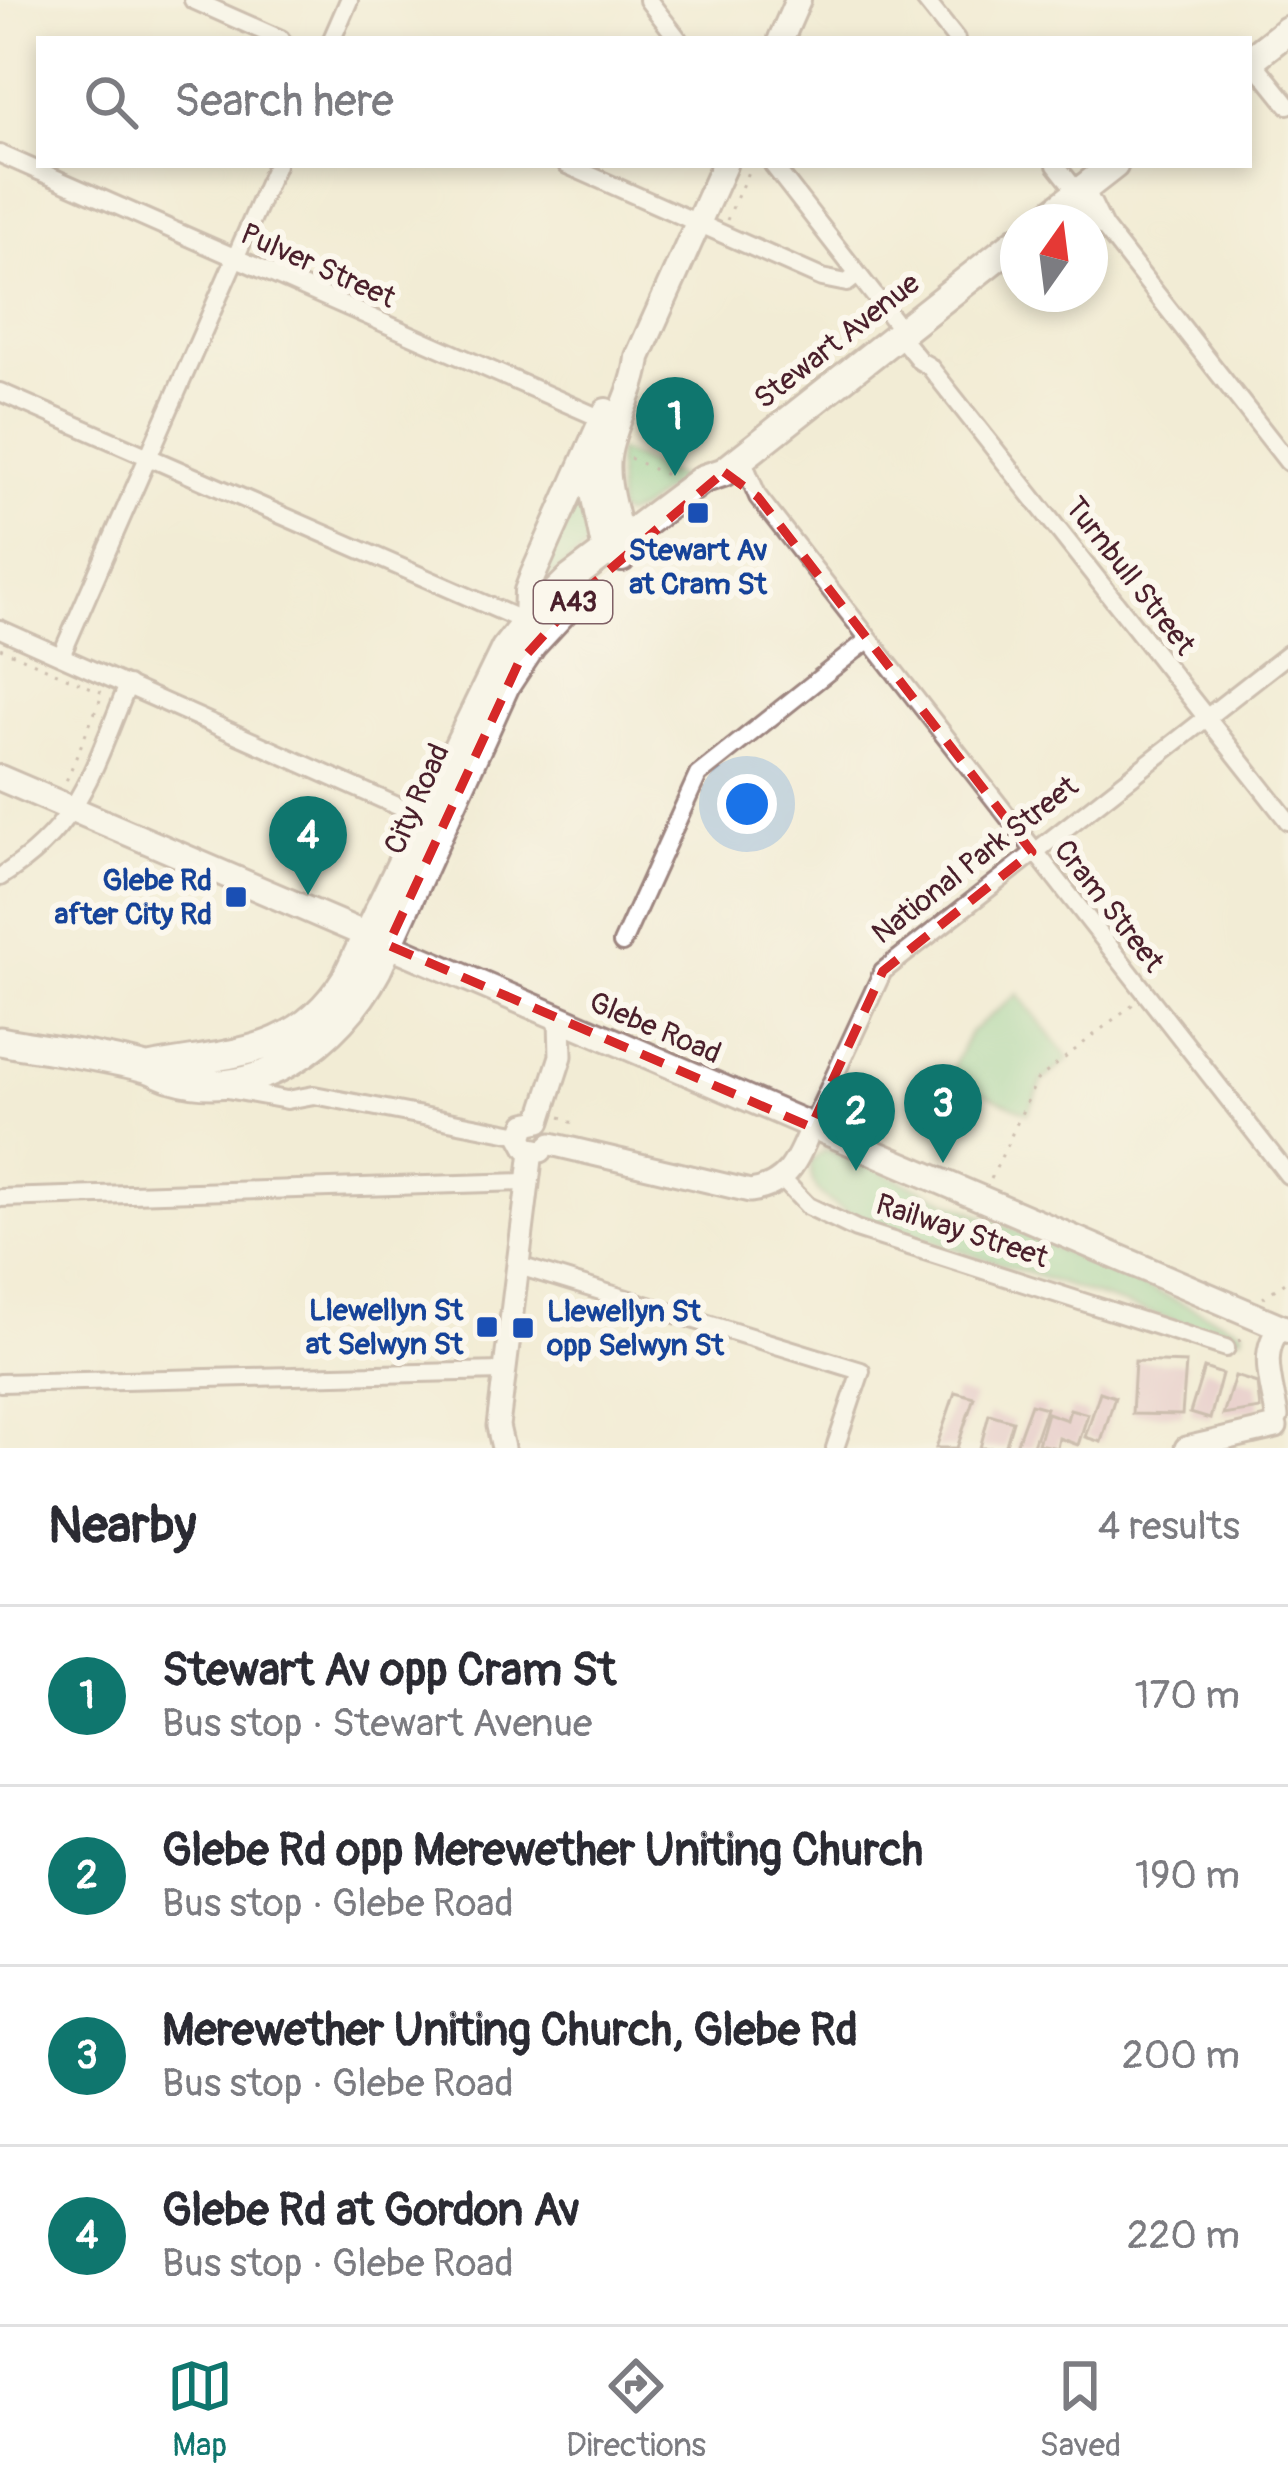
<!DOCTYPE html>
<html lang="en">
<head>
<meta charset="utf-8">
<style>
	:root { --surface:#fff; --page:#f2f2f3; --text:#2b2b33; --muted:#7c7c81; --line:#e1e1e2; --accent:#0f766e }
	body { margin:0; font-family:Pangolin,sans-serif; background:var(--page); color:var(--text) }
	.compass { position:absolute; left:1000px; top:204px; width:108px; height:108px; border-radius:50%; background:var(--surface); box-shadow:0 6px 18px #0003; rotate:14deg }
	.you { position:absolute; left:747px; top:804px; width:42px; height:42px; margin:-30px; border:9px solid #fff; border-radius:50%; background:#1a73e8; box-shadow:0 0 0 18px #1a73e833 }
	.badge { display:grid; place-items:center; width:78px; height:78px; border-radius:50%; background:var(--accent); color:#fff; font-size:39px; font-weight:700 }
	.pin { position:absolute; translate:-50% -99px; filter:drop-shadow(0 3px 6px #0008) }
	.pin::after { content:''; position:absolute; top:63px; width:42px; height:36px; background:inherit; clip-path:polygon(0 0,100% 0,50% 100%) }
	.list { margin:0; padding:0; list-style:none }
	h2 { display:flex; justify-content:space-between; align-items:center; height:156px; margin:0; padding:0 48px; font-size:51px }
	h2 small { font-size:39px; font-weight:400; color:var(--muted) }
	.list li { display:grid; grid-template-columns:78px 1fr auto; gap:36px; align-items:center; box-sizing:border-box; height:180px; padding:0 48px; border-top:3px solid var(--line) }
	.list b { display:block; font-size:45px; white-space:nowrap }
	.list p { margin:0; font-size:39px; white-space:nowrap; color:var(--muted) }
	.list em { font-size:39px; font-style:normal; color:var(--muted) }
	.icon { flex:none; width:66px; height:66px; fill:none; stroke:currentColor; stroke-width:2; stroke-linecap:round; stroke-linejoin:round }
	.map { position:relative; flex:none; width:1288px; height:1448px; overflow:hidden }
	.search { position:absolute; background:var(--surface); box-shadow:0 6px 18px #0003; left:36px; right:36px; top:36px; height:132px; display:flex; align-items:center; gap:30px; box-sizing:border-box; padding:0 42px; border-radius:0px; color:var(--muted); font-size:45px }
	.sheet { height:876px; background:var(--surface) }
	nav { display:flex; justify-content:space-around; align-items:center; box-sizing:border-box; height:168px; border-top:3px solid var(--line); background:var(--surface); font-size:33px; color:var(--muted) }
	nav a { display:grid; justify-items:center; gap:6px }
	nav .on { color:var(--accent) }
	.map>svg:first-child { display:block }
	.green { fill:#7cc887; stroke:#637459; stroke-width:3 }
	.building { fill:#daa4be }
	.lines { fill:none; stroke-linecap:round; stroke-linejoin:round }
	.minor-casing { stroke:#9e8680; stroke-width:22 }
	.tertiary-casing { stroke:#9e8680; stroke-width:27 }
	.secondary-casing { stroke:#9e8680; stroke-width:30 }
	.trunk-casing { stroke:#9e8680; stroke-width:33 }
	.path { stroke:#9e8680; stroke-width:3; stroke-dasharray:3 9; stroke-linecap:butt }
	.minor { stroke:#fff; stroke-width:16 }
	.tertiary { stroke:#fff; stroke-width:21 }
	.secondary { stroke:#fff; stroke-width:24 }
	.trunk { stroke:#fff; stroke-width:27 }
	.marked { fill:none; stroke:#d62828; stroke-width:9; stroke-dasharray:24 15; stroke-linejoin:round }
	.transit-dot { fill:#1a4fb4; stroke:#fbf7ec; stroke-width:4.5 }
	.labels { text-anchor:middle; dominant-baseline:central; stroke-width:12; stroke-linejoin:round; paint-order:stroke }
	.shield { fill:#fbf7ec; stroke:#7f6065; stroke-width:3 }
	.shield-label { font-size:27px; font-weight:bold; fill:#4a1f2b }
	.street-label { font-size:30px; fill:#4a1f2b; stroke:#fbf7ec }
	.transit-label { font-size:30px; font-weight:bold; fill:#164399; stroke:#fbf7ec; text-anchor:end }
</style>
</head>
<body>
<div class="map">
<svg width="1288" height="1448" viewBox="0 0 1288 1448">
	<rect width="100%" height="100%" fill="#fbf7ec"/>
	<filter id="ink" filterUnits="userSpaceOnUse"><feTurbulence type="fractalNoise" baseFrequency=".00833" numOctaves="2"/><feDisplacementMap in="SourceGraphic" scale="24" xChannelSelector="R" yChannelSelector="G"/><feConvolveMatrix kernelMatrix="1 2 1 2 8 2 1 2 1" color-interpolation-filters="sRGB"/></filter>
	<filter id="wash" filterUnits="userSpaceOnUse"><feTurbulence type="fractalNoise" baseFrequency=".004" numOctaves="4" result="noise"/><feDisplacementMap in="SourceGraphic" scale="48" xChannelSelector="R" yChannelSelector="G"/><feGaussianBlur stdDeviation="2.7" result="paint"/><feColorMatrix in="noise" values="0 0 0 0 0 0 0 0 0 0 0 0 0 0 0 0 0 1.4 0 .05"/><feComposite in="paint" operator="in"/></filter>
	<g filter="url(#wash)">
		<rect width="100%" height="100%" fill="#f2ecd5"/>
		<!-- green -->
		<path class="green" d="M617,450L681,478L641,509L625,516L618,512Z
			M584,487L587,548L534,590Z
			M1018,994L1069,1059L1043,1081L1028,1113L948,1077L970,1032Z
			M823,1151H834L1243,1330L1242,1336L1204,1331L852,1215C830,1204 807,1190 811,1162Z"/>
		<g id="blocks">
			<!-- building -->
			<path class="building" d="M1135,1361L1186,1363L1182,1415L1132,1414Z
				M1204,1368L1222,1374L1210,1419L1190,1413Z
				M1235,1376L1257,1383L1260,1409L1223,1415Z
				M955,1392L974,1397L957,1448H936Z
				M1100,1392L1115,1397L1101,1442L1085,1437Z
				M1031,1404L1046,1408L1032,1448H1015Z
				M1070,1409L1088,1414L1078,1445L1059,1438L1057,1448L1038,1444L1047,1413L1067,1420Z
				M989,1414L1013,1421L1005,1448H980Z"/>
		</g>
	</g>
	<g filter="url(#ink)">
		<use href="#blocks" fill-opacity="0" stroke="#9e8680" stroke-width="3"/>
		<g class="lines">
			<!-- minor casing -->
			<g class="minor-casing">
				<path id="minor" d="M193,0L281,39
					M648,0L678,39
					M925,0L956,39
					M332,39L349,0
					M1251,59L1288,105
					M0,154L609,422
					M567,165L822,278L847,283L857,275
					M773,165L902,331
					M1056,165L1078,193
					M1085,188L1104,227L1288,462
					M1072,197L1096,225L1104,227
					M898,334L920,361L929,366L1288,821
					M0,392L526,622
					M742,459L758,497L1288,1175
					M0,629L422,817
					M61,656L276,165
					M0,877C81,826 93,768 128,685
					M622,943L698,775L868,640
					M227,1089L287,1100L314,1095L521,1135
					M811,1127L883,971L1288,654
					M783,1180L808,1206L856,1229L1226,1348
					M0,1198L525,1182
					M516,1265L861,1371L835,1448
					M0,1383L503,1371"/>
			</g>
			<!-- tertiary casing -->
			<g class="tertiary-casing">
				<path id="tertiary" d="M540,1121L561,1056L560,1019
					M540,1121L526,1124L521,1137L527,1148L541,1151
					M551,1144L750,1191C788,1186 798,1159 811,1127
					M1277,1417C1273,1386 1258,1353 1280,1328
					M503,1448L498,1426L532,1151
					M1186,1448L1276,1427"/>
			</g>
			<!-- secondary casing -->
			<g class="secondary-casing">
				<path id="secondary" d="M781,39L798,0
					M586,458L605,552L622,559C622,524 604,492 608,457C613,421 635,392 638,357L724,165
					M526,622L527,591L533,575L606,411
					M0,778L1288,1330"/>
			</g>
			<!-- trunk casing -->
			<g class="trunk-casing">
				<path id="trunk" d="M1249,61L1288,30
					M1041,222L1114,165
					M0,1041C48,1050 99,1055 146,1068C155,1070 163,1076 172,1078C257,1104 339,1042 377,970L505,686L532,645L571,603
					M149,1068C229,1052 297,1058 346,978L505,649L526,622L570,579L703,479L724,472L1018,240"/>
			</g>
			<!-- path -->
			<path class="path" d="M727,220L751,165
				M630,458L670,477
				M0,648L103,693L64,786
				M560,1117L571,1120L570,1128
				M991,1179L1037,1080L1133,1004
				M1263,1298L1288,1280
				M1238,1341L1248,1338"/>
			<!-- minor -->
			<use href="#minor" class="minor"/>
			<!-- tertiary -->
			<use href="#tertiary" class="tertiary"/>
			<!-- secondary -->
			<use href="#secondary" class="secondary"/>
			<!-- trunk -->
			<use href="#trunk" class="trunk"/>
		</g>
	</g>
	<!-- marked area -->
	<path d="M0 0H1288V1448H0ZM724,472L758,497L1032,852L883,971L811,1127L388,945L518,664L581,594Z" fill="#f2ecd5" fill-opacity=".55" fill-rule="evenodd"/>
	<path class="marked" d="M724,472L758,497L1032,852L883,971L811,1127L388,945L518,664L581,594Z"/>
	<!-- markers -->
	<g class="transit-dot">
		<rect x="686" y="501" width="24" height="24" rx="6"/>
		<rect x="224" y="885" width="24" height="24" rx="6"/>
		<rect x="475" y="1315" width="24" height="24" rx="6"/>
		<rect x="511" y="1316" width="24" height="24" rx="6"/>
	</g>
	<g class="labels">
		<!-- shield labels -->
		<rect class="shield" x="534" y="581" width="78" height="42" rx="9"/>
		<g class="shield-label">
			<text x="573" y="602">A43</text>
		</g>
		<!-- street labels -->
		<g class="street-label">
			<text transform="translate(318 266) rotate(24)">Pulver Street</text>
			<text transform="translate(837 341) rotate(-38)">Stewart Avenue</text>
			<text transform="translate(1130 576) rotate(52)">Turnbull Street</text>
			<text transform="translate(417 799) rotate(-66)">City Road</text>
			<text transform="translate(975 860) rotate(-38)">National Park Street</text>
			<text transform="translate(1109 906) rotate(52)">Cram Street</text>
			<text transform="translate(655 1028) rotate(23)">Glebe Road</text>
			<text transform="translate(962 1231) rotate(18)">Railway Street</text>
		</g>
		<!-- transit labels -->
		<g class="transit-label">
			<text x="698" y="550" text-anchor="middle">Stewart Av<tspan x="698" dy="34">at Cram St</tspan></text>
			<text x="212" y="880">Glebe Rd<tspan x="212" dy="34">after City Rd</tspan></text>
			<text x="463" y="1310">Llewellyn St<tspan x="463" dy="34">at Selwyn St</tspan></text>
			<text x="547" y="1311" text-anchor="start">Llewellyn St<tspan x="547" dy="34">opp Selwyn St</tspan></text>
		</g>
	</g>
</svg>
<svg class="compass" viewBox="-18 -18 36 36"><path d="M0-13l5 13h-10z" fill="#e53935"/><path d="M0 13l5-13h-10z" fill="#7c7c81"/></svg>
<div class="you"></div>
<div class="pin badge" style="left:675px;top:476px">1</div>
<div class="pin badge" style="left:856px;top:1171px">2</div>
<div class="pin badge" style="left:943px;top:1163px">3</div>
<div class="pin badge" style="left:308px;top:895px">4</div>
<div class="search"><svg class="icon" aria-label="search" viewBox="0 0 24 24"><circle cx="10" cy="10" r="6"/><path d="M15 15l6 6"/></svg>Search here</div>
</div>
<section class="sheet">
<h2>Nearby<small>4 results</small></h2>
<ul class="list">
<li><span class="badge">1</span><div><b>Stewart Av opp Cram St</b><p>Bus stop · Stewart Avenue</p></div><em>170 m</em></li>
<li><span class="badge">2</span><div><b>Glebe Rd opp Merewether Uniting Church</b><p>Bus stop · Glebe Road</p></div><em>190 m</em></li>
<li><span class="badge">3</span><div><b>Merewether Uniting Church, Glebe Rd</b><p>Bus stop · Glebe Road</p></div><em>200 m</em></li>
<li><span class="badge">4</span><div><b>Glebe Rd at Gordon Av</b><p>Bus stop · Glebe Road</p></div><em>220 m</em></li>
</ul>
</section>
<nav>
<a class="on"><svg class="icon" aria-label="map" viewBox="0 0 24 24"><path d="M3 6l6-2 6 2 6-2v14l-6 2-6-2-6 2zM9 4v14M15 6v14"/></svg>Map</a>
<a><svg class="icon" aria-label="directions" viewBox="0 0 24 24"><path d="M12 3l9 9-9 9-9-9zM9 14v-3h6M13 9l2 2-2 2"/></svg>Directions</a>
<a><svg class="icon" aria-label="saved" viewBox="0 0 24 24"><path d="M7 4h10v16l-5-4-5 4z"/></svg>Saved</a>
</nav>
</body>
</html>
